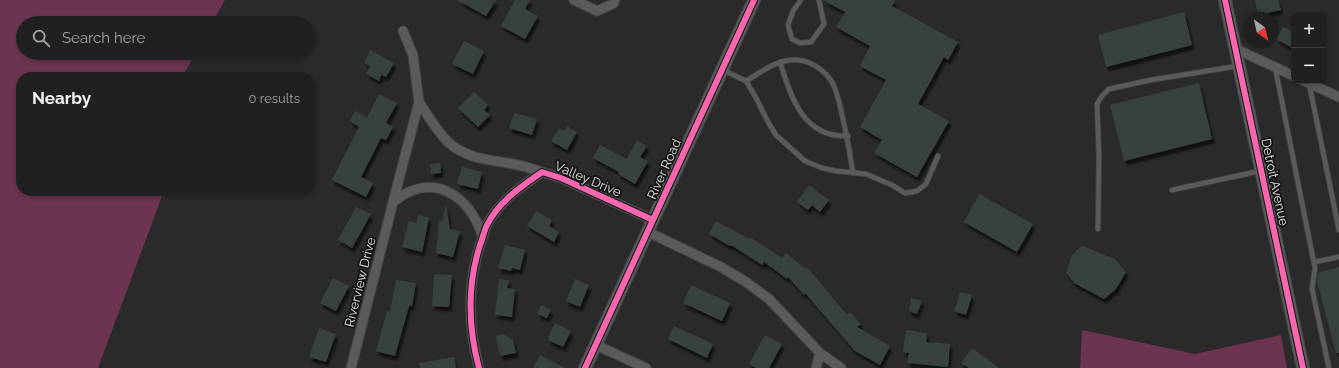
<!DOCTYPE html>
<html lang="en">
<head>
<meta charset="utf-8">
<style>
	:root { --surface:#1f201f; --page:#2c2d2c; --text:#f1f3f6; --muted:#a1a3a4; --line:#3c3e3d }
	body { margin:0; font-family:Raleway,sans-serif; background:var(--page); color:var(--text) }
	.controls { position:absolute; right:12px; top:12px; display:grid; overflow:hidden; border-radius:8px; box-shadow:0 2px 6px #0003 }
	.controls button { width:36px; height:36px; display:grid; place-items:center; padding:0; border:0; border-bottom:1px solid var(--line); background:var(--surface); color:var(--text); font:20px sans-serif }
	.compass { position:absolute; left:1243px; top:12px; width:36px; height:36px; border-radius:50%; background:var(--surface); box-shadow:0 2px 6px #0003; rotate:146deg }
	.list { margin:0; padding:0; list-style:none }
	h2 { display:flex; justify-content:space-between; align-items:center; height:52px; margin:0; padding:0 16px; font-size:17px }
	h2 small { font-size:13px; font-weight:400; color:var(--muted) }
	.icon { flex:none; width:22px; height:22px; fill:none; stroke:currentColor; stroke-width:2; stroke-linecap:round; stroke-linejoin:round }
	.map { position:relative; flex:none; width:1339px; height:368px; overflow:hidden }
	.search { position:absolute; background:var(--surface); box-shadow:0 2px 6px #0003; left:16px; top:16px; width:300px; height:44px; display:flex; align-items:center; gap:10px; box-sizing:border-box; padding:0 14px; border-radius:22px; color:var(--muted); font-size:15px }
	.panel { position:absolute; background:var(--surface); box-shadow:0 2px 6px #0003; left:16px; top:72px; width:300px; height:124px; border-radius:16px }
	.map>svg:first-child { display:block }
	.green { fill:#6c3450 }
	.building { fill:#39423c; filter:url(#shadow) }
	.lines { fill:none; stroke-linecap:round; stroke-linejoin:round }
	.lane-casing { stroke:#444544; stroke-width:6 }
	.street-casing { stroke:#444544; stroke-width:11 }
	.secondary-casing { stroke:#444544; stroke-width:14 }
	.lane { stroke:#595a59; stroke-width:4.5 }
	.street { stroke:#595a59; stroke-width:9 }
	.secondary { stroke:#595a59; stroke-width:12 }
	.cycleway-casing { stroke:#121312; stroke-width:8 }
	.cycleway { stroke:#f766af; stroke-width:6 }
	.labels { text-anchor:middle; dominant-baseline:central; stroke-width:3.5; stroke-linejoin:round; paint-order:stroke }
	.street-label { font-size:13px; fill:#e4e6e4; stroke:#121312 }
</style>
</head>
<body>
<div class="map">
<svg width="1339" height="368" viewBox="0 0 1339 368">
	<defs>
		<filter id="shadow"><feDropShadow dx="2.5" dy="4.5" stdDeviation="1" flood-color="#0009"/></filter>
	</defs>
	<rect width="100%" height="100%" fill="#292a29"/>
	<!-- green -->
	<path class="green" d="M0,0H225L212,23H23V53H196L182,77H21V191H164L98,368H0Z
		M1082,330L1195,354L1281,335L1287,368H1080Z"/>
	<!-- building -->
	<path class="building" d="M457,0H496L486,16Z
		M515,0H530L525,9L538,16L525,39L501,26Z
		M823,0H895L892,6L958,42L948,60L944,57L918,104L949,121L917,177L874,153L882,140L860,127L886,80L860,66L870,46L836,27L845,12Z
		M1255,0H1278L1281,10L1258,15Z
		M1184,12L1192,45L1106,67L1098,35Z
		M1283,27L1294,32V49L1276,39Z
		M464,41L484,51L473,74L452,64Z
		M370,50L394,63L386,77L381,75L379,81L366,74L370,66L364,63Z
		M1199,83L1212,139L1124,161L1110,105Z
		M474,92L488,105L484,110L490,115L478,127L458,108Z
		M379,94L397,103L386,123L393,127L386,140L381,138L361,177L373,183L366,197L332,180L359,127L350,121L355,111L367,117Z
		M514,113L537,119L532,135L509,128Z
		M567,126L577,132L567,150L551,141L559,128L564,131Z
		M637,140L647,146L640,157L648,161L635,184L618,174L619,172L593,158L600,145L627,159Z
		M440,163L441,173L431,174L430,164Z
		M462,167L482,172L478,189L457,184Z
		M809,185L829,200L820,212L812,205L808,210L797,202Z
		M979,194L1033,224L1017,252L964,222Z
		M446,205L450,229L460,231L453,257L436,253L439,220L442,221Z
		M356,207L371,214L352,248L338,240Z
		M536,211L552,220L549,226L559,232L554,242L527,226Z
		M418,215L429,218L422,252L402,247L409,221L416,223Z
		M716,221L749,239L750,237L782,258L786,253L806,269L808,268L847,315L850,312L861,324L857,327L890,346L880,365L855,351L805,293L804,295L788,277L787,279L764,262L762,265L731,245L730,246L709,234Z
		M505,245L525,250L520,270L512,268L511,271L498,268Z
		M1082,246L1115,259L1126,272L1116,289L1104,299L1074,283L1066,272L1072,255Z
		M1339,267V353H1336L1317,281L1318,273Z
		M434,274L452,275L449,307L432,306Z
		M333,278L349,286L336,311L320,303Z
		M499,279L509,280L507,288L515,289L512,317L495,315Z
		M575,279L589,285L580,307L566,301Z
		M396,280L416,283L412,306H409L395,356L376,351L387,311L390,312Z
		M691,285L730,303L722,321L683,303Z
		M960,292L972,295L966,315L954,311Z
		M911,298L922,301L917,314L909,311Z
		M541,305L551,310L547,318L537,314Z
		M555,323L571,331L563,347L548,340L550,337H548Z
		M674,326L713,344L707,358L668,339Z
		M319,328L336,334L326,362L309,357Z
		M906,330L927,333L926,342L950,344L948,367L907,363L909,353L903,352Z
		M503,334L513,340L516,353L500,356L496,336Z
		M765,335L782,344L769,368H756L749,364Z
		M972,348L999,368H969L961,363Z
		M540,355L565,368H533Z
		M454,357L456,368H420L419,363Z"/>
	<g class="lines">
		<!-- lane casing -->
		<g class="lane-casing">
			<path id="lane" d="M801,0L793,11L788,25L792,39L800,43L811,42L824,24L819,0
				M780,62C791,97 803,138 848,136
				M1275,67L1315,268L1312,289L1329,368
				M723,70L746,81L755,96L768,122L776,135L805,161L822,168L836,171L866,174L892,185L905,193L912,192L917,191L926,184L938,156
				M746,81C760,73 773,62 790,60C807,58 825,69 833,84C837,92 839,102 841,110C846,131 850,152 853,173
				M1309,83L1339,230
				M1172,190L1260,171
				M1098,229L1099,156L1097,104L1102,96L1109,89L1151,80L1238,66
				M1314,262L1339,257"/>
		</g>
		<!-- street casing -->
		<g class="street-casing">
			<path id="street" d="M574,0L597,11L613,4L615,0
				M1236,49L1294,76
				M1304,81L1339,97
				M419,102C428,116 437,131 448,142C467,160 494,160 518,165C526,166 534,170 542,172
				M393,202L419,102L413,55L403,31
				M648,232L721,267L746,282L769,299L820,353L841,368
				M596,345L646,368
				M351,368L393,202C433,170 469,195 483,237
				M479,368C468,327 467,286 480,245C483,238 484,231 487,225C499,201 521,187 542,172L561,178L653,220
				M816,368L820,353"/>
		</g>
		<!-- secondary casing -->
		<g class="secondary-casing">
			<path id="secondary" d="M1225,0L1303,368
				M585,368L754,0"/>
		</g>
		<!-- lane -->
		<use href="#lane" class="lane"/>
		<!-- street -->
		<use href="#street" class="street"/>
		<!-- secondary -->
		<use href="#secondary" class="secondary"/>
		<!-- cycleway casing -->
		<g class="cycleway-casing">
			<path id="cycleway" d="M1225,0L1303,368
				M479,368C468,327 467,286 480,245C483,238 484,231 487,225C499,201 521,187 542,172L561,178L653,220
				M585,368L754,0"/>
		</g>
		<!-- cycleway -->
		<use href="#cycleway" class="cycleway"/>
	</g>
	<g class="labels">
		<!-- street labels -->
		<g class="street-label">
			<text transform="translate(664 169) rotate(-66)">River Road</text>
			<text transform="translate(588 179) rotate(23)">Valley Drive</text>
			<text transform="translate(1275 182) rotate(78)">Detroit Avenue</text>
			<text transform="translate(360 282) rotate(-76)">Riverview Drive</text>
		</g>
	</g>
</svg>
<div class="controls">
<button>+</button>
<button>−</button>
</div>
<svg class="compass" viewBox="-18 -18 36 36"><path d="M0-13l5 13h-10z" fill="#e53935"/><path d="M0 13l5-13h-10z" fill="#a1a3a4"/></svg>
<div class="search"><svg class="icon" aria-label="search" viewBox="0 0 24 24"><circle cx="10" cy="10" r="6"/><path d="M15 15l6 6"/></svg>Search here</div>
<section class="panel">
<h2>Nearby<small>0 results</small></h2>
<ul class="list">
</ul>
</section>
</div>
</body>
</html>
